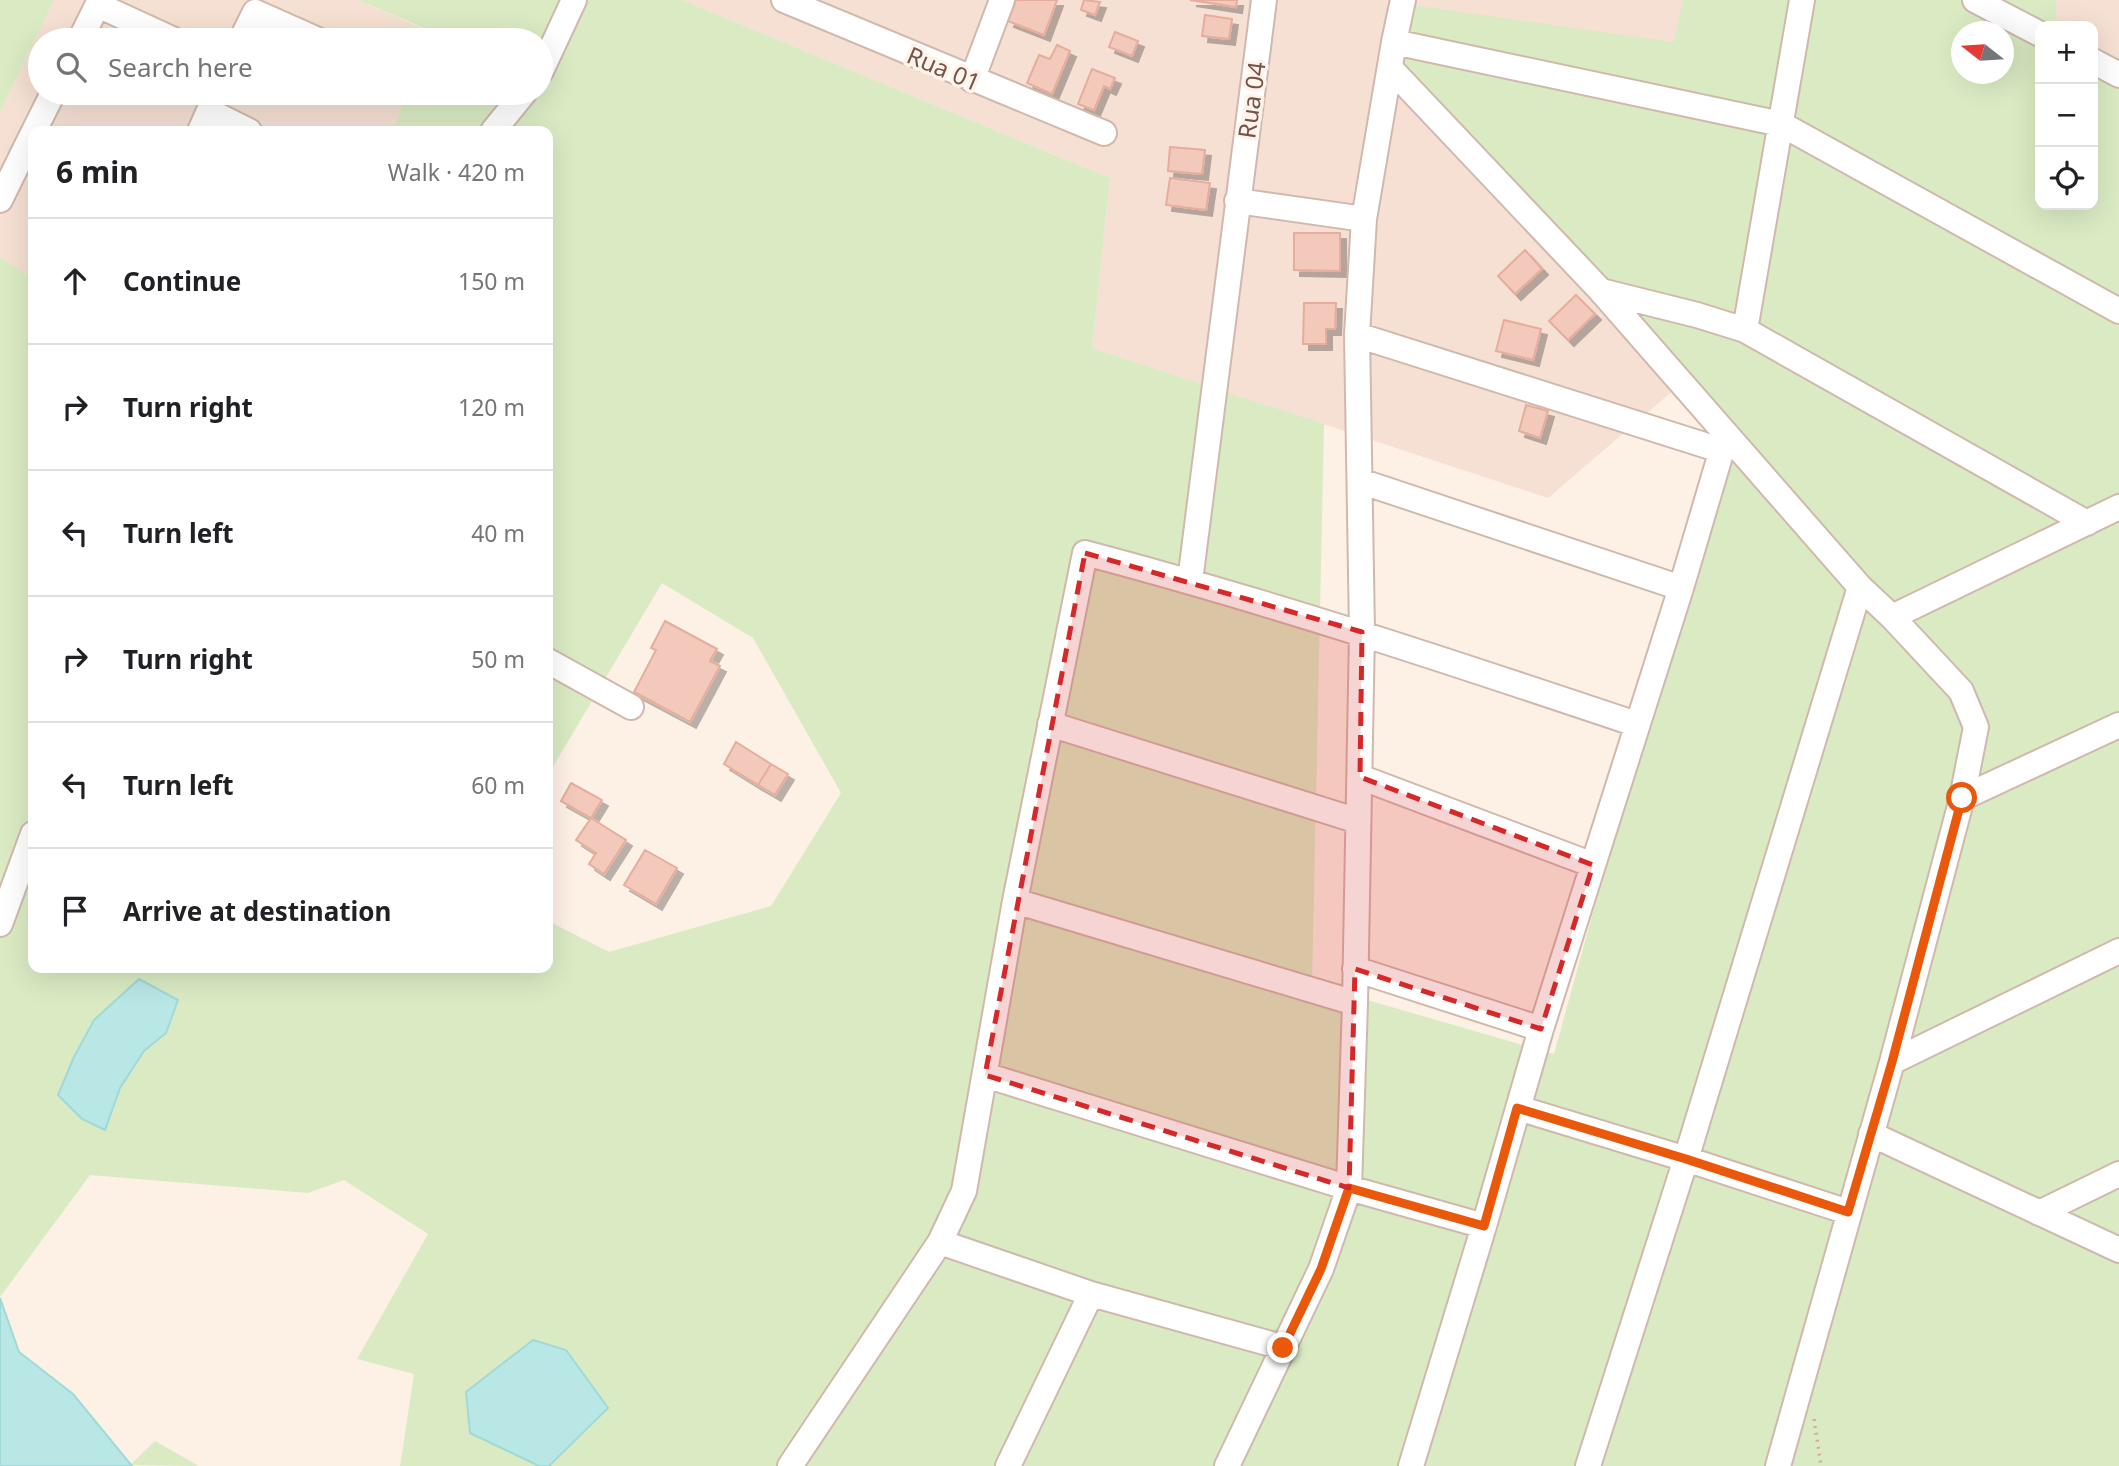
<!DOCTYPE html>
<html lang="en">
<head>
<meta charset="utf-8">
<style>
	:root { --surface:#fff; --page:#f2f2f2; --text:#202124; --muted:#757577; --line:#e0e0e0 }
	body { margin:0; font-family:"Noto Sans",sans-serif; background:var(--page); color:var(--text) }
	.controls { position:absolute; right:21px; top:21px; display:grid; overflow:hidden; border-radius:14px; box-shadow:0 7px 28px #0002 }
	.controls button { width:63px; height:63px; display:grid; place-items:center; padding:0; border:0; border-bottom:2px solid var(--line); background:var(--surface); color:var(--text); font:35px sans-serif }
	.compass { position:absolute; left:1951px; top:21px; width:63px; height:63px; border-radius:50%; background:var(--surface); box-shadow:0 7px 28px #0002; rotate:287deg }
	.stop { position:absolute; width:21px; height:21px; margin:-16px; border:5px solid #ea580c; border-radius:50%; background:#fff }
	.stop.end { background:#ea580c; border-color:#fff; box-shadow:0 2px 7px #0008 }
	.list { margin:0; padding:0; list-style:none }
	h2 { display:flex; justify-content:space-between; align-items:center; height:91px; margin:0; padding:0 28px; font-size:30px }
	h2 small { font-size:23px; font-weight:400; color:var(--muted) }
	.list li { display:grid; grid-template-columns:46px 1fr auto; gap:21px; align-items:center; box-sizing:border-box; height:126px; padding:0 28px; border-top:2px solid var(--line) }
	.list b { display:block; font-size:26px; white-space:nowrap }
	.list em { font-size:23px; font-style:normal; color:var(--muted) }
	.icon { flex:none; width:38px; height:38px; fill:none; stroke:currentColor; stroke-width:2; stroke-linecap:round; stroke-linejoin:round }
	.map { position:relative; flex:none; width:2119px; height:1466px; overflow:hidden }
	.search { position:absolute; background:var(--surface); box-shadow:0 7px 28px #0002; left:28px; top:28px; width:525px; height:77px; display:flex; align-items:center; gap:18px; box-sizing:border-box; padding:0 24px; border-radius:38px; color:var(--muted); font-size:26px }
	.panel { position:absolute; background:var(--surface); box-shadow:0 7px 28px #0002; left:28px; top:126px; width:525px; height:847px; border-radius:14px }
	.map>svg:first-child { display:block }
	.residential { fill:#f5e0d3; fill-rule:evenodd }
	.green { fill:#daebc3; fill-rule:evenodd }
	.water { fill:#b9e7e6; stroke:#9fd9d8; stroke-width:2 }
	.building { fill:#f3c9bc; stroke:#e6ac9c; stroke-width:2; filter:url(#shadow) }
	.lines { fill:none; stroke-linecap:round; stroke-linejoin:round }
	.minor-casing { stroke:#d1b8ad; stroke-width:28 }
	.path { stroke:#d8ab9f; stroke-width:3.5; stroke-dasharray:2 5; stroke-linecap:butt }
	.minor { stroke:#fff; stroke-width:24 }
	.route { stroke:#ea580c; stroke-width:9 }
	.marked { fill:#d62828; fill-opacity:0.2; stroke:#d62828; stroke-width:5; stroke-dasharray:14 9; stroke-linejoin:round }
	.labels { text-anchor:middle; dominant-baseline:central; stroke-width:7; stroke-linejoin:round; paint-order:stroke }
	.street-label { font-size:24px; fill:#775249; stroke:#fff4ec }
</style>
</head>
<body>
<div class="map">
<svg width="2119" height="1466" viewBox="0 0 2119 1466">
	<defs>
		<filter id="shadow"><feDropShadow dx="6" dy="6" stdDeviation="0" flood-color="#0004"/></filter>
	</defs>
	<rect width="100%" height="100%" fill="#fdf0e5"/>
	<!-- residential -->
	<path class="residential" d="M54,0H358L431,32L428,40H40V93H408L393,131H33V279L0,257V112Z
		M682,0H2119V1250L1997,716L1675,389L1548,498L1092,348L1110,178ZM2040,26H2093V205H2040ZM1962,32H2004V74H1962Z"/>
	<!-- green -->
	<path class="green" d="M0,0H54L0,112Z
		M358,0H682L1110,178L1092,348L1324,424L1312,984L1554,1054L1722,443L1399,58L1412,5L1674,42L1683,0H2056V26H2040V205H2093V45L2119,58V1466H549L607,1408L470,1433L539,1466H400L414,1374L357,1359L428,1234L344,1180L308,1193L90,1175L0,1297V257L33,279V968H548V921L609,952L771,906L841,793L753,638L662,583L548,775V131H393L408,93H541V40H428L431,31ZM1962,32H2004V74H1962ZM139,979L166,1033L144,1051L120,1088L105,1130Z
		M155,1441L199,1466L130,1465Z"/>
	<!-- water -->
	<path class="water" d="M139,979L178,1000L166,1033L144,1051L120,1088L105,1130L82,1119L58,1095L74,1057L94,1020Z
		M0,1298L19,1352L73,1394L132,1466H0Z
		M533,1340L566,1350L608,1408L549,1466H539L470,1433L466,1392Z"/>
	<!-- building -->
	<path class="building" d="M1016,0H1057L1044,35L1008,21Z
		M1084,0L1100,2L1095,15L1081,10Z
		M1190,0H1237L1236,7Z
		M1205,15L1232,19L1229,39L1202,36Z
		M1115,32L1138,41L1132,56L1109,47Z
		M1057,45L1070,51L1052,94L1027,83L1039,55L1050,59Z
		M1092,69L1115,78L1110,89L1104,86L1094,110L1078,104Z
		M1170,147L1205,150L1202,174L1168,171Z
		M1170,178L1210,183L1206,210L1166,205Z
		M1294,233H1340V271L1294,270Z
		M1525,250L1542,269L1515,294L1498,276Z
		M1576,295L1595,314L1568,340L1549,321Z
		M1304,303H1336L1335,329H1326V344H1303Z
		M1504,320L1541,329L1533,360L1496,351Z
		M1526,405L1548,411L1540,438L1519,431Z
		M665,621L717,649L710,661L720,666L690,722L634,692L656,650L651,648Z
		M736,742L771,764L758,785L724,764Z
		M771,764L788,774L775,795L758,785Z
		M571,783L602,800L591,818L561,801Z
		M591,818L626,840L604,874L589,864L596,853L576,840Z
		M645,850L677,868L656,904L624,885Z"/>
	<g class="lines">
		<!-- minor casing -->
		<g class="minor-casing">
			<path id="minor" d="M784,0L1104,133
				M1975,0L2040,34
				M98,5L174,40
				M80,40L100,0
				M241,40L255,12L318,40
				M1394,42L1781,124L2119,311
				M2093,61L2119,75
				M1391,69L1601,291L1860,587L1892,617L1961,691L1976,727L1962,798L1892,1062L1778,1466
				M541,71L574,0
				M972,80L1002,0
				M209,111L249,131
				M34,131L53,93
				M200,131L217,93
				M493,131L524,93
				M0,200L33,133
				M1237,201L1364,219
				M1601,291L1697,315L1745,330L2087,523
				M1745,330L1802,0
				M1357,335L1720,450
				M1360,481L1681,588
				M1190,581L1264,0
				M1892,617L2119,507
				M548,661L631,707
				M1050,724L1358,821
				M1360,777L1593,865
				M1962,798L2119,725
				M1015,901L1355,1003
				M0,924L33,834
				M1355,969L1541,1029
				M1892,1062L2119,951
				M985,1075L1349,1188L1484,1226
				M1518,1108L1686,1159L1848,1212
				M1871,1134L2119,1250
				M2039,1213L2119,1174
				M940,1242L1091,1294L1282,1347
				M790,1466L940,1242L964,1191L1015,901L1085,553C1271,602 1454,663 1636,724
				M1008,1466L1091,1294
				M1227,1466L1321,1269L1349,1188L1355,1003L1362,632L1357,335L1364,219L1394,42L1403,0
				M1411,1466L1484,1226L1541,1029L1681,588L1726,436
				M1588,1466L1686,1159L1860,587"/>
		</g>
		<!-- path -->
		<path class="path" d="M1814,1419L1821,1466"/>
		<!-- minor -->
		<use href="#minor" class="minor"/>
	</g>
	<g class="lines">
		<!-- route -->
		<path class="route" d="M1283,1348L1321,1269L1349,1188L1484,1226L1517,1108L1686,1159L1848,1212L1892,1062L1962,798"/>
	</g>
	<!-- marked area -->
	<path class="marked" d="M1085,553L1362,632L1360,777L1593,865L1541,1029L1355,969L1349,1188L985,1075Z"/>
	<g class="labels">
		<!-- street labels -->
		<g class="street-label">
			<text transform="translate(944 68) rotate(23)">Rua 01</text>
			<text transform="translate(1251 100) rotate(-82)">Rua 04</text>
		</g>
	</g>
</svg>
<div class="controls">
<button>+</button>
<button>−</button>
<button><svg class="icon" aria-label="locate" viewBox="0 0 24 24"><circle cx="12" cy="12" r="6"/><path d="M12 2v4M12 18v4M2 12h4M18 12h4"/></svg></button>
</div>
<svg class="compass" viewBox="-18 -18 36 36"><path d="M0-13l5 13h-10z" fill="#e53935"/><path d="M0 13l5-13h-10z" fill="#757577"/></svg>
<div class="stop" style="left:1962px;top:798px"></div>
<div class="stop end" style="left:1283px;top:1348px"></div>
<div class="search"><svg class="icon" aria-label="search" viewBox="0 0 24 24"><circle cx="10" cy="10" r="6"/><path d="M15 15l6 6"/></svg>Search here</div>
<section class="panel">
<h2>6 min<small>Walk · 420 m</small></h2>
<ul class="list">
<li><svg class="icon" aria-label="ahead" viewBox="0 0 24 24"><path d="M12 20V5M6 11l6-6 6 6"/></svg><div><b>Continue</b></div><em>150 m</em></li>
<li><svg class="icon" aria-label="right" viewBox="0 0 24 24"><path d="M7 20v-9h11M14 6l5 5-5 5"/></svg><div><b>Turn right</b></div><em>120 m</em></li>
<li><svg class="icon" aria-label="left" viewBox="0 0 24 24"><path d="M17 20v-9H6M10 6l-5 5 5 5"/></svg><div><b>Turn left</b></div><em>40 m</em></li>
<li><svg class="icon" aria-label="right" viewBox="0 0 24 24"><path d="M7 20v-9h11M14 6l5 5-5 5"/></svg><div><b>Turn right</b></div><em>50 m</em></li>
<li><svg class="icon" aria-label="left" viewBox="0 0 24 24"><path d="M17 20v-9H6M10 6l-5 5 5 5"/></svg><div><b>Turn left</b></div><em>60 m</em></li>
<li><svg class="icon" aria-label="arrive" viewBox="0 0 24 24"><path d="M6 21V4h12l-3 4 3 4H6"/></svg><div><b>Arrive at destination</b></div></li>
</ul>
</section>
</div>
</body>
</html>
